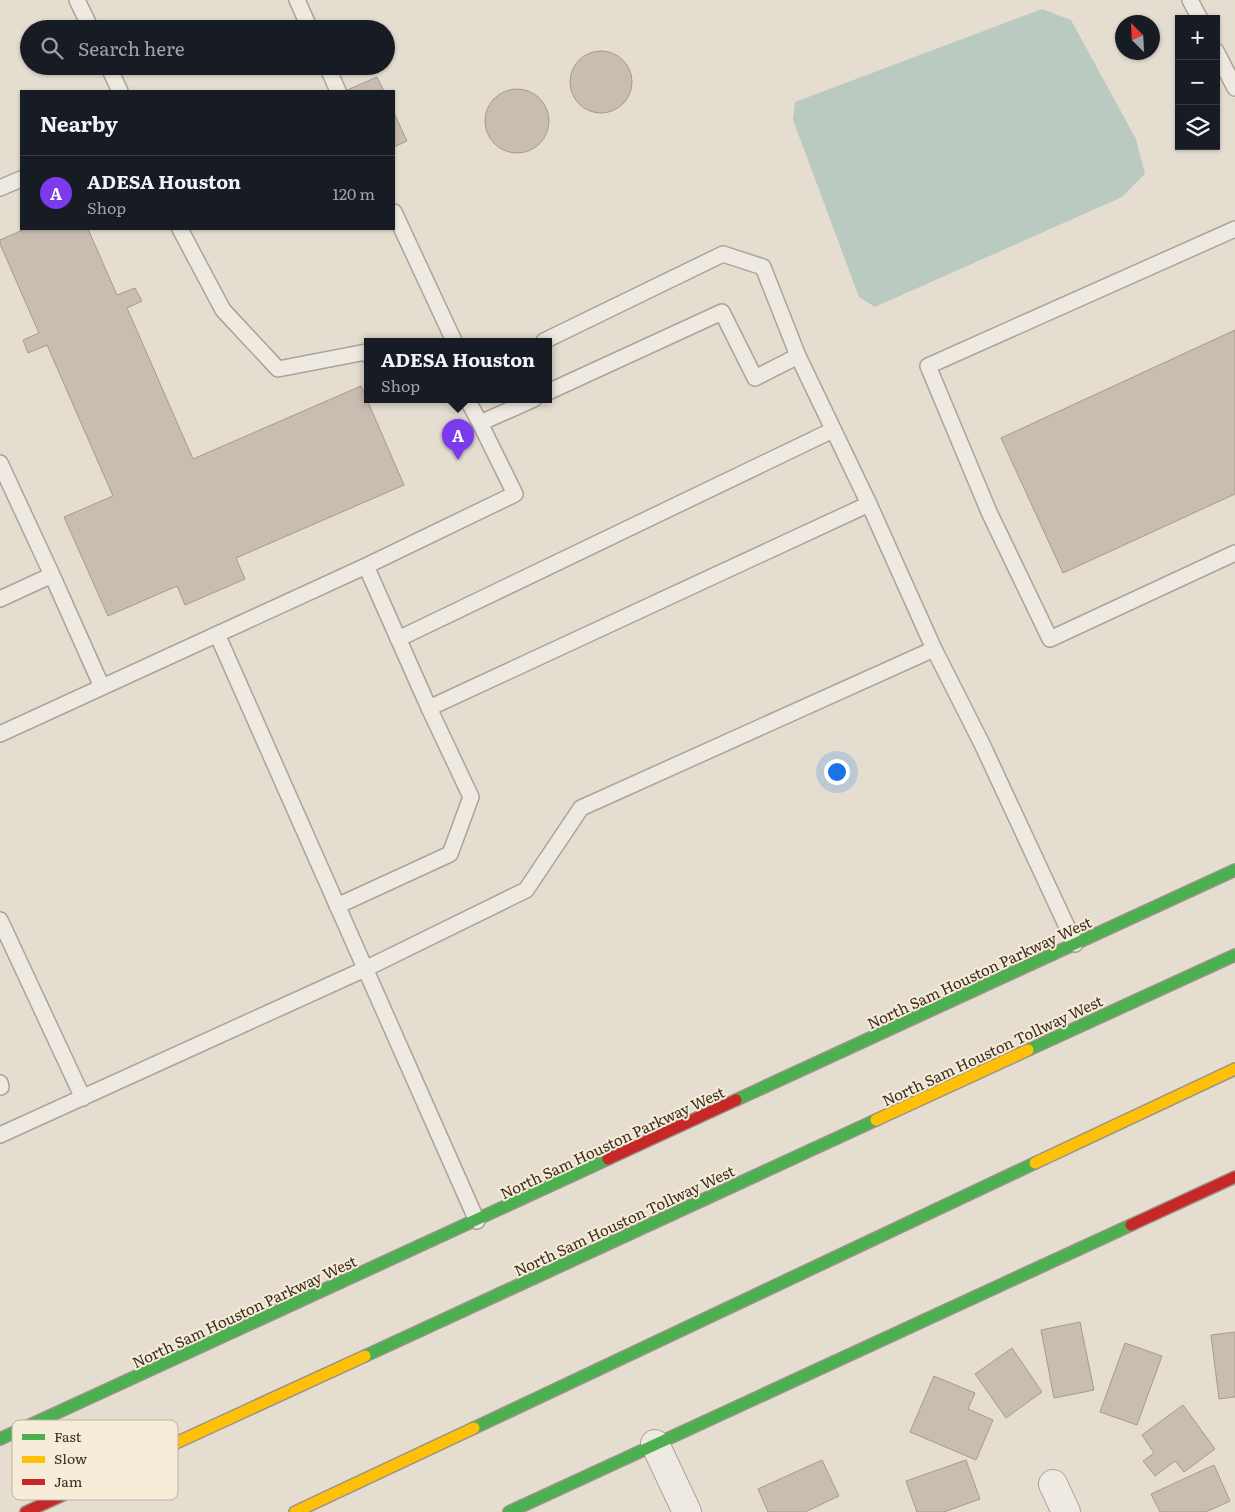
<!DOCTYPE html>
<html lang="en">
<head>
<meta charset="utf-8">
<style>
	:root { --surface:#171b24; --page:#20242c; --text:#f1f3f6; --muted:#9ea1a6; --line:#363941; --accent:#7c3aed }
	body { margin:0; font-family:Literata,serif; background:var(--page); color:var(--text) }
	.controls { position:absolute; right:15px; top:15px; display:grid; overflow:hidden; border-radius:0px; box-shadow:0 1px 4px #0004 }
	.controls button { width:45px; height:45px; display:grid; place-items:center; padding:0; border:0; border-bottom:1px solid var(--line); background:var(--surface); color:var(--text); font:25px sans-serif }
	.compass { position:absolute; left:1115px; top:15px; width:45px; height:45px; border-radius:50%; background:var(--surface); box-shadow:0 1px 4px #0004; rotate:336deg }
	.you { position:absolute; left:836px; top:771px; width:18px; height:18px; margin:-12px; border:4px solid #fff; border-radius:50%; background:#1a73e8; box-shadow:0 0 0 8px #1a73e833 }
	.badge { display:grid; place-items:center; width:32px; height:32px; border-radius:50%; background:var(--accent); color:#fff; font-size:16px; font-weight:700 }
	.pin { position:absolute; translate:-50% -41px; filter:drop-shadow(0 1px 2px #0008) }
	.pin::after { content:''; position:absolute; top:26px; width:18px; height:15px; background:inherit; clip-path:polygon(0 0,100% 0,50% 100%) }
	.popup { position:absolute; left:364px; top:338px; width:188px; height:65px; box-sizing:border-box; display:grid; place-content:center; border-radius:0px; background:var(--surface); filter:drop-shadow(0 1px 4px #0005); font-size:16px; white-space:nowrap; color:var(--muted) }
	.popup b { font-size:19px; color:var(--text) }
	.popup::after { content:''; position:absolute; left:50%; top:100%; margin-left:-10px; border:10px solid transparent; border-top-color:var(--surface) }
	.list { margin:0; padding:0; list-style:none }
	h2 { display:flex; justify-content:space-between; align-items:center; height:65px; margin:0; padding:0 20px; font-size:21px }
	h2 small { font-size:16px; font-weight:400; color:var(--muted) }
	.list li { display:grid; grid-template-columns:32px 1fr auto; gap:15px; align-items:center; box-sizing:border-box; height:75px; padding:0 20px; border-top:1px solid var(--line) }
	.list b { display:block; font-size:19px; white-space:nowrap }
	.list p { margin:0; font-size:16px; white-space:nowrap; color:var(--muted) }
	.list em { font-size:16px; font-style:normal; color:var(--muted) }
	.icon { flex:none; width:28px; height:28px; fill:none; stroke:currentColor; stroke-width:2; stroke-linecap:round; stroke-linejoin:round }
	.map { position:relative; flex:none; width:1235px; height:1512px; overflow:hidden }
	.search { position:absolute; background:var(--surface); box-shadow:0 1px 4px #0004; left:20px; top:20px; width:375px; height:55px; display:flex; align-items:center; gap:12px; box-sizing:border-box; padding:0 18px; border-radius:28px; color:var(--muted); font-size:19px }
	.panel { position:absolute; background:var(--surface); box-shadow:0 1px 4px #0004; left:20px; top:90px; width:375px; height:140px; border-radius:0px }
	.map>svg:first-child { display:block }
	.water { fill:#bacac1 }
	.building { fill:#c9bdb1; stroke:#a69a8f }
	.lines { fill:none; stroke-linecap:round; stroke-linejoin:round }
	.lane-casing { stroke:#aba398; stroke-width:18 }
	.street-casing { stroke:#aba398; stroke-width:30 }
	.fast-casing { stroke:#9a9388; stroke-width:14 }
	.slow-casing { stroke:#9a9388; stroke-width:14 }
	.jam-casing { stroke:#9a9388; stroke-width:14 }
	.lane { stroke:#eeeae2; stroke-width:15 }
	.street { stroke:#eeeae2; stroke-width:28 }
	.fast { stroke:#4caf50; stroke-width:11 }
	.slow { stroke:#ffc107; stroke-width:11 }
	.jam { stroke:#c62828; stroke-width:11 }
	.labels { text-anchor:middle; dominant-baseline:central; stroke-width:4; stroke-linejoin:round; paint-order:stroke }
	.street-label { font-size:15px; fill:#3b2c20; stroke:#f6ecd7 }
	.key { fill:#f6ecd7; stroke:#beb2a0; stroke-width:1 }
	.key-label { font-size:14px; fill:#3b2c20 }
</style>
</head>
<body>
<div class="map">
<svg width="1235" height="1512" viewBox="0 0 1235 1512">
	<rect width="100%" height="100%" fill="#e5ded0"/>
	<!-- water -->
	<path class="water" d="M1042,9L1071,20L1136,139L1145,174L1122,197L875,307L859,297L793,120L795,102Z"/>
	<!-- building -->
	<path class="building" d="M570 82a31 31 0 1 1 62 0a31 31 0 1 1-62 0Z
		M377,77L384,91H345Z
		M485 121a32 32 0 1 1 64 0a32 32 0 1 1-64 0Z
		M394,113L407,141L394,147Z
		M25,229H88L117,295L135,288L142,301L127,308L193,459L361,386L404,485L236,558L245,579L185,605L177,586L108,616L64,517L113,496L47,345L28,353L23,340L39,333L0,244V240Z
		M1235,330V494L1063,573L1001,438Z
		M1080,1322L1094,1390L1054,1398L1041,1330Z
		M1235,1332V1397L1219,1399L1211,1335Z
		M1125,1343L1162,1356L1137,1425L1100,1412Z
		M1012,1348L1042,1392L1006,1418L975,1374Z
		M934,1376L975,1393L968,1409L993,1420L976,1460L910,1432Z
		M1183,1405L1215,1449L1184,1472L1175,1461L1155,1476L1143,1461L1154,1453L1142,1435Z
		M822,1460L839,1496L805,1512H768L758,1489Z
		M966,1460L980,1499L944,1512H917L906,1481Z
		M1214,1465L1230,1501L1206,1512H1160L1151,1494Z"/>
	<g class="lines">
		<!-- lane casing -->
		<g class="lane-casing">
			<path id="lane" d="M77,0L91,29
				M297,0L310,29
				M1190,0L1200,19
				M1216,51L1235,88
				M108,66L120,91
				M327,66L338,91
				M0,188L21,179
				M394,212L454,341
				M180,229L223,310L278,369L366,352L368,355
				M1235,229L928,366L989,512L1050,639L1235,553
				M544,341L723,254L763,267L798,356L869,504L934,649
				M548,392L722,312L755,378L798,356
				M467,399L480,423
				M0,463L52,575
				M366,566L429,708L869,504
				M0,599L52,575L102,687
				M217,634L477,1221
				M398,639L833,430
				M0,734L366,566L515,494L480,423L534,399
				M337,906L450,854L471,797L429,708
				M0,920L83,1098
				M0,1083L1,1087H0
				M0,1135L365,969L526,890L581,808L934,649L982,744L1075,944"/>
		</g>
		<!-- street casing -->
		<g class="street-casing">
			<path id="street" d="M655,1444L687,1512
				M1053,1484L1066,1512"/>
		</g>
		<!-- fast casing -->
		<g class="fast-casing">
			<path id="fast" d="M1028,1050L1235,955
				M736,1100L1235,870
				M365,1356L876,1120
				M474,1428L1035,1163
				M0,1439L608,1159
				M509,1512L1131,1225"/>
		</g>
		<!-- slow casing -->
		<g class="slow-casing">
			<path id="slow" d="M876,1120L1028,1050
				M1035,1163L1235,1069
				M141,1459L365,1356
				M295,1512L474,1428"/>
		</g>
		<!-- jam casing -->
		<g class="jam-casing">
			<path id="jam" d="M608,1159L736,1100
				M1131,1225L1235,1177
				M26,1512L141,1459"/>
		</g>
		<!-- lane -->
		<use href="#lane" class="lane"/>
		<!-- street -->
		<use href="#street" class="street"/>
		<!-- fast -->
		<use href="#fast" class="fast"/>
		<!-- slow -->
		<use href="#slow" class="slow"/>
		<!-- jam -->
		<use href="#jam" class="jam"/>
	</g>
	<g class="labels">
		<!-- street labels -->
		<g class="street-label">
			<text transform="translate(979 972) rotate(-25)">North Sam Houston Parkway West</text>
			<text transform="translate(992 1050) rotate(-25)">North Sam Houston Tollway West</text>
			<text transform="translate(612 1142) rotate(-25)">North Sam Houston Parkway West</text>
			<text transform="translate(624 1220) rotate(-25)">North Sam Houston Tollway West</text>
			<text transform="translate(244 1311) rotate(-25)">North Sam Houston Parkway West</text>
		</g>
	</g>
	<!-- legend -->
	<rect x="12" y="1420" width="166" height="80" rx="8" class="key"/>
	<rect x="22" y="1434" width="23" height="6" fill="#4caf50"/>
	<rect x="22" y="1456" width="23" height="7" fill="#ffc107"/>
	<rect x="22" y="1479" width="23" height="6" fill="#c62828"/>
	<g class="key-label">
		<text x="54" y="1442">Fast</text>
		<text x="54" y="1464">Slow</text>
		<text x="54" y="1487">Jam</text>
	</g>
</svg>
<div class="controls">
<button>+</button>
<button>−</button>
<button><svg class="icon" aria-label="layers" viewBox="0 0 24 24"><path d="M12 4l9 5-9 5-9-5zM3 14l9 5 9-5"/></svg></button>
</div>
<svg class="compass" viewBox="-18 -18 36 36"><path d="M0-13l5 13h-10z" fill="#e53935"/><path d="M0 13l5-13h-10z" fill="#9ea1a6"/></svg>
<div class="you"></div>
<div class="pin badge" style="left:458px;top:460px">A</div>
<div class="popup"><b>ADESA Houston</b>Shop</div>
<div class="search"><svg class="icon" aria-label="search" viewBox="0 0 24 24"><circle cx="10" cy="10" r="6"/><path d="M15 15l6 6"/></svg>Search here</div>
<section class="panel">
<h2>Nearby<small></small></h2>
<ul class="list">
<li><span class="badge">A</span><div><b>ADESA Houston</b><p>Shop</p></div><em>120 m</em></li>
</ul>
</section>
</div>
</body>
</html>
